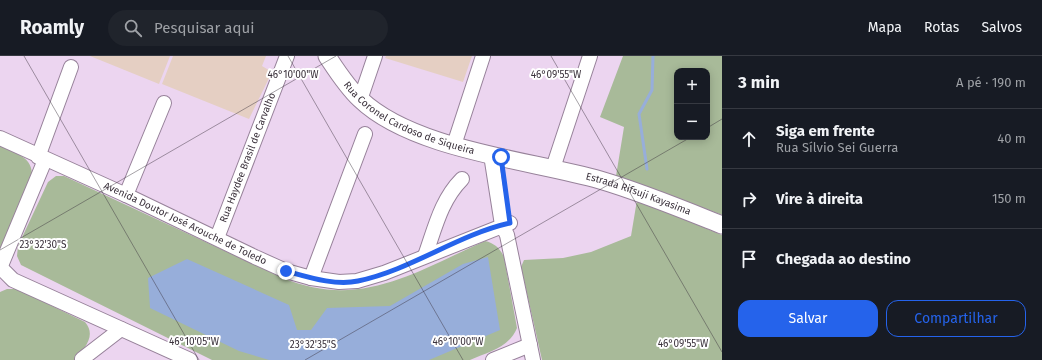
<!DOCTYPE html>
<html lang="pt">
<head>
<meta charset="utf-8">
<style>
	:root { --surface:#171b24; --page:#20242c; --text:#f1f3f6; --muted:#9ea1a6; --line:#363941; --accent:#2563eb }
	body { margin:0; font-family:"Fira Sans",sans-serif; background:var(--page); color:var(--text) }
	.controls { position:absolute; right:12px; top:12px; display:grid; overflow:hidden; border-radius:8px; box-shadow:0 2px 10px #0003 }
	.controls button { width:36px; height:36px; display:grid; place-items:center; padding:0; border:0; border-bottom:1px solid var(--line); background:var(--surface); color:var(--text); font:20px sans-serif }
	.stop { position:absolute; width:12px; height:12px; margin:-9px; border:3px solid #2563eb; border-radius:50%; background:#fff }
	.stop.end { background:#2563eb; border-color:#fff; box-shadow:0 1px 4px #0008 }
	.list { margin:0; padding:0; list-style:none }
	h2 { display:flex; justify-content:space-between; align-items:center; height:52px; margin:0; padding:0 16px; font-size:17px }
	h2 small { font-size:13px; font-weight:400; color:var(--muted) }
	.list li { display:grid; grid-template-columns:26px 1fr auto; gap:12px; align-items:center; box-sizing:border-box; height:60px; padding:0 16px; border-top:1px solid var(--line) }
	.list b { display:block; font-size:15px; white-space:nowrap }
	.list p { margin:0; font-size:13px; white-space:nowrap; color:var(--muted) }
	.list em { font-size:13px; font-style:normal; color:var(--muted) }
	.actions { display:flex; gap:8px; padding:12px 16px }
	.actions a { flex:1; padding:9px 0; border:1px solid var(--accent); border-radius:12px; text-align:center; font-size:14px; color:var(--accent) }
	.actions .main { background:var(--accent); color:#fff }
	.icon { flex:none; width:22px; height:22px; fill:none; stroke:currentColor; stroke-width:2; stroke-linecap:round; stroke-linejoin:round }
	.map { position:relative; flex:none; width:722px; height:304px; overflow:hidden }
	header { display:flex; align-items:center; gap:24px; box-sizing:border-box; height:56px; padding:0 20px; background:var(--surface); border-bottom:1px solid var(--line) }
	header strong { font-size:19px }
	nav { display:flex; gap:22px; margin-inline-start:auto; font-size:14px }
	.search { width:280px; height:36px; background:var(--page); display:flex; align-items:center; gap:10px; box-sizing:border-box; padding:0 14px; border-radius:22px; color:var(--muted); font-size:15px }
	main { display:flex }
	aside { flex:1; background:var(--surface) }
	.map>svg:first-child { display:block }
	.education { fill:#e5cfc3 }
	.green { fill:#a8ba99; fill-rule:evenodd }
	.water { fill:#97aeda }
	.lines { fill:none; stroke-linecap:round; stroke-linejoin:round }
	.stream { stroke:#97aeda; stroke-width:3 }
	.minor-casing { stroke:#97829a; stroke-width:16 }
	.major-casing { stroke:#97829a; stroke-width:19 }
	.minor { stroke:#fff; stroke-width:14 }
	.major { stroke:#fff; stroke-width:17 }
	.route { stroke:#2563eb; stroke-width:5 }
	.ticks { fill:none; stroke:#3a313b; stroke-width:1; stroke-opacity:0.45 }
	.labels { text-anchor:middle; dominant-baseline:central; stroke-width:4; stroke-linejoin:round; paint-order:stroke }
	.street-label { font-size:10px; fill:#3a313b; stroke:#fff }
	.ticks-label { font-size:10px; text-anchor:middle; fill:#3a313b; stroke:#fff; stroke-width:4; stroke-linejoin:round; paint-order:stroke }
</style>
</head>
<body>
<header>
<strong>Roamly</strong>
<div class="search"><svg class="icon" aria-label="search" viewBox="0 0 24 24"><circle cx="10" cy="10" r="6"/><path d="M15 15l6 6"/></svg>Pesquisar aqui</div>
<nav><a>Mapa</a><a>Rotas</a><a>Salvos</a></nav>
</header>
<main>
<div class="map">
<svg width="722" height="304" viewBox="0 0 722 304">
	<rect width="100%" height="100%" fill="#ecd5f0"/>
	<!-- education -->
	<path class="education" d="M90,0H170L159,28Z
		M173,0H266L262,10L272,16L249,63L162,28Z
		M386,0H472L463,26L385,2Z"/>
	<!-- green -->
	<path class="green" d="M623,0H722V159L662,136L642,132L616,120L624,71L600,61ZM677,15H707V81H677Z
		M0,90C14,97 31,100 32,117L0,194Z
		M56,120H64L283,222C360,254 415,216 485,185C494,187 500,192 504,201L517,272C509,292 488,296 470,304H212L21,209L17,200L18,190L48,126Z
		M637,144L722,179V304H542L521,211L524,204L563,202L591,196L631,180Z
		M7,233H17L85,266C97,280 84,292 75,304H0V236Z"/>
	<!-- water -->
	<path class="water" d="M488,201L500,274L429,304H269L239,295L150,252L148,222L187,203L289,249L297,274H311L327,252L390,250L463,208Z"/>
	<g class="lines">
		<!-- stream -->
		<path class="stream" d="M647,113L639,58L652,34L653,0"/>
		<!-- minor casing -->
		<g class="minor-casing">
			<g id="minor">
				<path d="M360,44L375,0"/>
				<path id="s1" d="M0,82L126,139L255,201L286,215L311,222L339,226L357,225L384,217L510,167"/>
				<path d="M454,89L483,0"/>
				<path d="M491,99L502,169L507,179L533,304"/>
				<path d="M38,101L71,11"/>
				<path d="M553,112L590,0"/>
				<path d="M126,139L164,47"/>
				<path id="s2" d="M217,182L287,0"/>
				<path d="M425,200C435,172 441,144 462,123"/>
				<path d="M0,211L13,224L190,304"/>
				<path d="M0,212L45,104"/>
				<path d="M311,222L365,78"/>
				<path d="M82,303L121,273"/>
				<path d="M493,304L530,289"/>
			</g>
		</g>
		<!-- major casing -->
		<g class="major-casing">
			<g id="major">
				<path id="s3" d="M327,0C337,15 347,31 360,43C413,94 530,104 600,124C641,136 682,153 722,169"/>
			</g>
		</g>
		<!-- minor -->
		<use href="#minor" class="minor"/>
		<!-- major -->
		<use href="#major" class="major"/>
	</g>
	<g class="lines">
		<!-- route -->
		<path class="route" d="M286,215C308,221 335,230 358,225C411,214 457,179 510,167L501,101"/>
	</g>
	<!-- ticks -->
	<path class="ticks" d="M24,0L199,304M288,0L463,304M551,0L722,296M707,72L722,63M0,194L336,0M305,304L691,81"/>
	<g class="labels">
		<!-- street labels -->
		<g class="street-label">
			<text stroke="none"><textPath href="#s3" startOffset="107">Rua Coronel Cardoso de Siqueira</textPath></text>
			<text stroke="none"><textPath href="#s2" startOffset="86">Rua Haydee Brasil de Carvalho</textPath></text>
			<text stroke="none"><textPath href="#s3" startOffset="351">Estrada Rifsuji Kayasima</textPath></text>
			<text stroke="none"><textPath href="#s1" startOffset="204">Avenida Doutor José Arouche de Toledo</textPath></text>
		</g>
	</g>
	<g class="ticks-label">
		<text x="293" y="22">46°10'00"W</text>
		<text x="556" y="22">46°09'55"W</text>
		<text x="43" y="192">23°32'30"S</text>
		<text x="194" y="289">46°10'05"W</text>
		<text x="458" y="289">46°10'00"W</text>
		<text x="683" y="291">46°09'55"W</text>
		<text x="313" y="292">23°32'35"S</text>
	</g>
</svg>
<div class="controls">
<button>+</button>
<button>−</button>
</div>
<div class="stop" style="left:501px;top:101px"></div>
<div class="stop end" style="left:286px;top:215px"></div>
</div>
<aside>
<h2>3 min<small>A pé · 190 m</small></h2>
<ul class="list">
<li><svg class="icon" aria-label="ahead" viewBox="0 0 24 24"><path d="M12 20V5M6 11l6-6 6 6"/></svg><div><b>Siga em frente</b><p>Rua Sílvio Sei Guerra</p></div><em>40 m</em></li>
<li><svg class="icon" aria-label="right" viewBox="0 0 24 24"><path d="M7 20v-9h11M14 6l5 5-5 5"/></svg><div><b>Vire à direita</b></div><em>150 m</em></li>
<li><svg class="icon" aria-label="arrive" viewBox="0 0 24 24"><path d="M6 21V4h12l-3 4 3 4H6"/></svg><div><b>Chegada ao destino</b></div></li>
</ul>
<div class="actions"><a class="main">Salvar</a><a>Compartilhar</a></div>
</aside>
</main>
</body>
</html>
